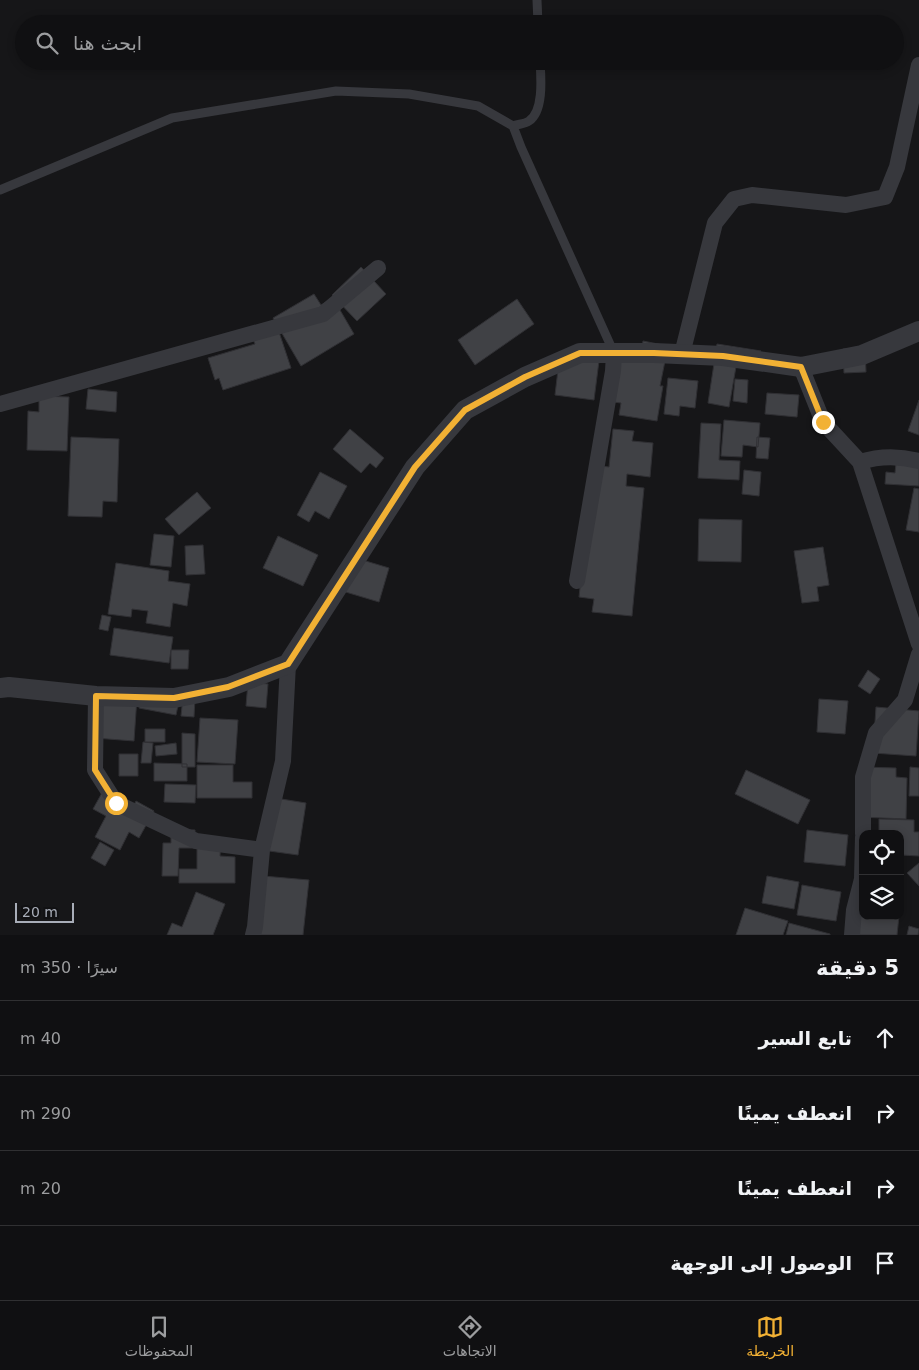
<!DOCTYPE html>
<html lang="ar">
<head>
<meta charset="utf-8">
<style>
	:root { --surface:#101012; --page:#19191b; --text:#f1f3f6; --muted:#9c9d9f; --line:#303032; --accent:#f2b134 }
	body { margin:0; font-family:"DejaVu Sans","Noto Sans Arabic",sans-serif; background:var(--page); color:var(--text); direction:rtl }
	.controls { position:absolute; right:15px; bottom:15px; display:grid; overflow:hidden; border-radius:10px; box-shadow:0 2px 8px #0003 }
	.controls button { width:45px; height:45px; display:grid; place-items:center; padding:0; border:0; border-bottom:1px solid var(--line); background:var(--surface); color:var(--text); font:25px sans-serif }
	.scale { position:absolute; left:15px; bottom:12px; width:59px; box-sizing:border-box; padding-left:5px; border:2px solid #a8adb8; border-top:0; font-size:14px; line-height:18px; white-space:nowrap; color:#a8adb8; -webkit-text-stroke:4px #111113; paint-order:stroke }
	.stop { position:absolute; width:15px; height:15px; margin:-11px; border:4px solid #f2b134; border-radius:50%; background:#fff }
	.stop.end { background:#f2b134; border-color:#fff; box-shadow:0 1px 5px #0008 }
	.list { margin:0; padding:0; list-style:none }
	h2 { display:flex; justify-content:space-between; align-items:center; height:65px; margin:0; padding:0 20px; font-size:21px }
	h2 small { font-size:16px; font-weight:400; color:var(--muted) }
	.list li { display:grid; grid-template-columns:32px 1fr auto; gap:15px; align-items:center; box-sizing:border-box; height:75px; padding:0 20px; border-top:1px solid var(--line) }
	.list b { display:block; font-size:19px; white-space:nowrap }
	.list em { font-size:16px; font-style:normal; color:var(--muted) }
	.icon { flex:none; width:28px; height:28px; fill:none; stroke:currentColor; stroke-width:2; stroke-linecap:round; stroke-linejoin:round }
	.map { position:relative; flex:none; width:919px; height:935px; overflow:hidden; direction:ltr }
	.search { position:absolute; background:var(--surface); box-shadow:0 2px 8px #0003; left:15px; right:15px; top:15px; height:55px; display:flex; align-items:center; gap:12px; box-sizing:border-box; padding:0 18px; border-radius:28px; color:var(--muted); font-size:19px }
	.sheet { height:365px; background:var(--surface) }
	nav { display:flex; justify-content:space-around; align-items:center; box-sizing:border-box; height:70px; border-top:1px solid var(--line); background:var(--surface); font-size:14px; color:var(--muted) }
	nav a { display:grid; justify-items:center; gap:2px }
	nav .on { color:var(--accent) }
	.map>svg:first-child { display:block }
	.building { fill:#404145; stroke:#303034 }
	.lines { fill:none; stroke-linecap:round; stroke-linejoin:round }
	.service { stroke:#37383d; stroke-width:9 }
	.minor { stroke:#37383d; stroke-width:16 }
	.tertiary { stroke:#37383d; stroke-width:20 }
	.route { stroke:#f2b134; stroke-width:6 }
</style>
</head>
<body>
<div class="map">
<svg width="919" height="935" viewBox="0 0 919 935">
	<rect width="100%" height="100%" fill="#161618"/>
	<!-- building -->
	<path class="building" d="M361,267L386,294L357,321L332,295Z
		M314,294L321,305L333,298L354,334L301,366L273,318Z
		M517,299L534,324L475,365L458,340Z
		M275,320L291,368L223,390L219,378L215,380L208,358L255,344L249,329Z
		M643,341L668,346L660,386H663L657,421L619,415L621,403L606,401L616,344L642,348Z
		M717,344L761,351L737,361L729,407L708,403Z
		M865,348L866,372L844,373L843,349Z
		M560,353H600L594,400L555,395Z
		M668,378L698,381L695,408L680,406L679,416L664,414Z
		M735,379L748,380L747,403L733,401Z
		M88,389L117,392L116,412L86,409Z
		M767,393L799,395L797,417L765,414Z
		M39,396L69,397L67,451L27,450L28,411L39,412Z
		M919,400V435L908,431Z
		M724,420L760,423L758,447L743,445L742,457L721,456Z
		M701,423L721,424L719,460L740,461L739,480L698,478Z
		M350,429L384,458L376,468L370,463L361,473L333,449Z
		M613,429L634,431L632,441L653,443L650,477L627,474L626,486L644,488L632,616L592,612L594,599L579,597L593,465L609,467Z
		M71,437L119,439L117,502L103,501L102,517L68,516Z
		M757,437L770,438L768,459L756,458Z
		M897,454L919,456V486L885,484L886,472L895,473Z
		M744,470L761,472L759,496L742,494Z
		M320,472L347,486L329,519L315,511L309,522L297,515Z
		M914,488L919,489V532L906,530Z
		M197,492L211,508L179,535L165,519Z
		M699,519L742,520L741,562L698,561Z
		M154,534L174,536L171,567L150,565Z
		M278,536L318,555L303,586L263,568Z
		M203,545L205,574L186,575L185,546Z
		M823,547L829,585L817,587L819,601L802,603L794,551Z
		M349,556L389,568L379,602L339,590Z
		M116,563L169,571L168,581L190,584L187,606L173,603L170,627L146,623L148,611L132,609L131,617L108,614Z
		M102,615L111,617L108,631L99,629Z
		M114,628L173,637L169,663L110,655Z
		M171,650H189L188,669H171Z
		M868,670L880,679L870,694L858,686Z
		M248,682L268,684L266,708L246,706Z
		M99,694L137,697L134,741L95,738Z
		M141,694L179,701L176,715L139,708Z
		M183,697L195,698L194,717L181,716Z
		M819,699L848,701L845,734L817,732Z
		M876,707L919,711L916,756L873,753Z
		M200,718L238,720L235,764L197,762Z
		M145,729H165V742H145Z
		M182,733L195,734V767H182Z
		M143,742L153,743L151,763H141Z
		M176,743L177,754L156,756L155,746Z
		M119,754H138V776H119Z
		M154,763L187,764V781H154Z
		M197,765H233V782H252V798H197Z
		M862,767L896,768V777L907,778L906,819L860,817Z
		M910,767L919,768V796H909Z
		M746,770L810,800L798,824L735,794Z
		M165,784L196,785L195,803L164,802Z
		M103,791L133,807L136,801L154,811L139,838L129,832L120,850L95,837L106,816L93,809Z
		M269,797L306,803L298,855L262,850Z
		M879,819L914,820V832H919V856L900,855V834H879Z
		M171,829L195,830V848H179L178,876H162L163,843H171Z
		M807,830L848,835L845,866L804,862Z
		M197,838H221L220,856L235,857V883H179V869H197Z
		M100,842L114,850L105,866L91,858Z
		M919,863V886L907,873Z
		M263,876L309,880L303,935H258Z
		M767,876L799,882L794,909L762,903Z
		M802,885L841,892L836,921L797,915Z
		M196,892L225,904L213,935H167L172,923L182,927Z
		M745,908L788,921L783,935H736Z
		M857,913L863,914V916H899L897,935H855Z
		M789,923L830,934V935H786Z
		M909,926L919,929L918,935H907Z"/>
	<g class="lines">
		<!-- service -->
		<path class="service" d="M537,0L538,24
			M513,126L521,147L614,353
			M0,190L172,118L336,91L409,94L478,106L513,126C518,124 525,124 529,121C544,111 541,77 540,61"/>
		<!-- minor -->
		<path class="minor" d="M682,354L715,223L734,199L752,195L846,205L885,197L897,167L919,65
			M801,367L823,422L860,462L919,644
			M0,404L323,314L378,268
			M860,462C879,456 900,456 919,461
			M577,581L613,371L614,353
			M96,696L95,770L116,803L196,841L262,850
			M863,834V777L876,733L905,700L919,654
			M253,935L255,927L262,850L283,761L288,664
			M852,935L854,910L862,879L863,837"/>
		<!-- tertiary -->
		<path class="tertiary" d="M0,688L9,687L96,696L174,698L229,687L288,664L415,467L465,410L525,377L580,353H654L723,356L801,367L862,355L919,331"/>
	</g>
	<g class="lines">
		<!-- route -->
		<path class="route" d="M116,803L95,770L96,696L174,698L228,687L288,664L415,467L465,410L525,377L580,353H654L723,356L801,367L823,422"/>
	</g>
</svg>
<div class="controls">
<button><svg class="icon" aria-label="locate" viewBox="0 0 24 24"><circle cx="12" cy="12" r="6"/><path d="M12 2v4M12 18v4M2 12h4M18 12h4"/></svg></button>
<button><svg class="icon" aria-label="layers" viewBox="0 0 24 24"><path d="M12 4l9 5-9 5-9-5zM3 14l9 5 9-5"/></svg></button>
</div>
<div class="scale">20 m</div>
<div class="stop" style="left:116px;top:803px"></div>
<div class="stop end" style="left:823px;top:422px"></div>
<div class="search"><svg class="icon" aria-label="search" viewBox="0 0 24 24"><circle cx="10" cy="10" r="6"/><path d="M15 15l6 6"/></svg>ابحث هنا</div>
</div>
<section class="sheet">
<h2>5 دقيقة<small>سيرًا · 350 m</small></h2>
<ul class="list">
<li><svg class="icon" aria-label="ahead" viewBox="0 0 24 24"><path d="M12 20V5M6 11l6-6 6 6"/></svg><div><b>تابع السير</b></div><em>40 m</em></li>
<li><svg class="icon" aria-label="right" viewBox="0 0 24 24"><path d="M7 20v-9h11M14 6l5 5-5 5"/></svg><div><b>انعطف يمينًا</b></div><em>290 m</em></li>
<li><svg class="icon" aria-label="right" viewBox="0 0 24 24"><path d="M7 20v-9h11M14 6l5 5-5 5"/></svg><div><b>انعطف يمينًا</b></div><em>20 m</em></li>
<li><svg class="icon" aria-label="arrive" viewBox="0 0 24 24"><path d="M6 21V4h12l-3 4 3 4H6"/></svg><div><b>الوصول إلى الوجهة</b></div></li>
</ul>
</section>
<nav>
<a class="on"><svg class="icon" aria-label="map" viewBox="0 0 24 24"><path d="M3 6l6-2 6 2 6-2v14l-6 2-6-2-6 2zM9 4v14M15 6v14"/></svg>الخريطة</a>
<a><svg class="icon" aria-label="directions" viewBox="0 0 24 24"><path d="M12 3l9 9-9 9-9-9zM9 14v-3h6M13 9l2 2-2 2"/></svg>الاتجاهات</a>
<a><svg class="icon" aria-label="saved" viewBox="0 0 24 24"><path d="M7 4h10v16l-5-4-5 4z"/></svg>المحفوظات</a>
</nav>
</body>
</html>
